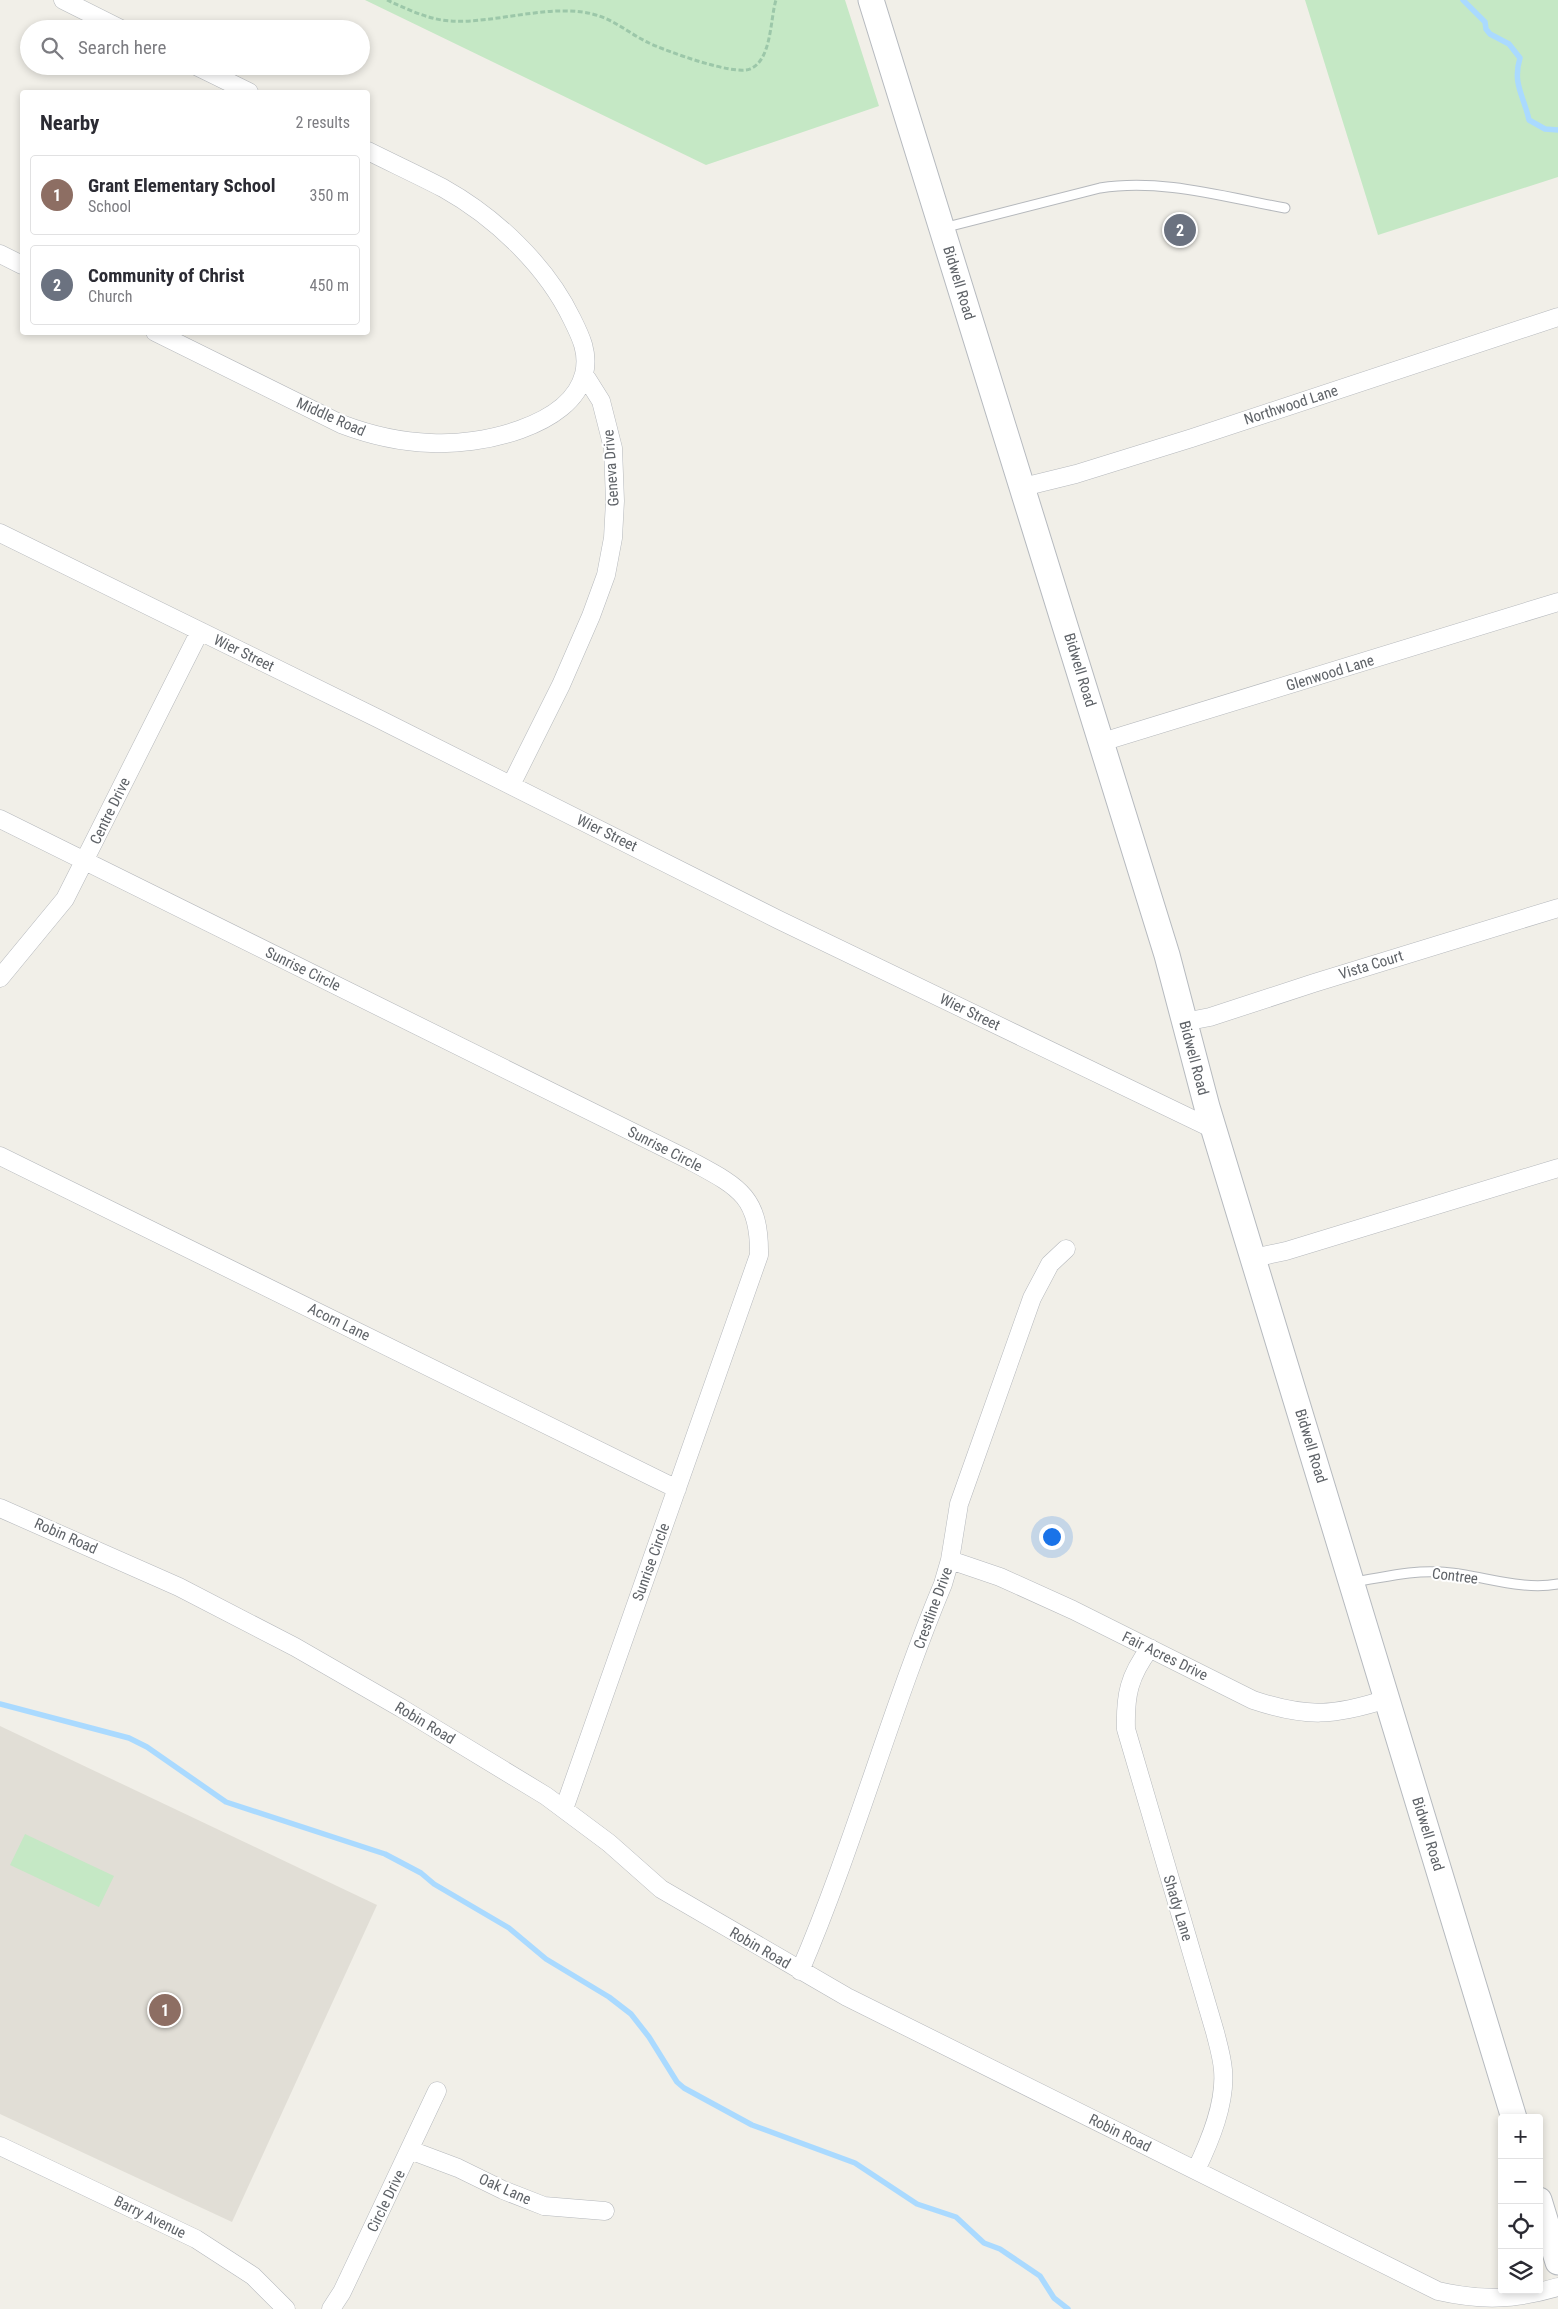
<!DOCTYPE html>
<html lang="en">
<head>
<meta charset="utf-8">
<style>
	:root { --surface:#fff; --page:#f2f2f3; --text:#2b2b33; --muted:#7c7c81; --line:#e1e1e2; --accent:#2563eb }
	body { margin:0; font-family:"Roboto Condensed",sans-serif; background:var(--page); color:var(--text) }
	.controls { position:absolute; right:15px; bottom:15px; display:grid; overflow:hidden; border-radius:5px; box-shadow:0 2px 8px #0003 }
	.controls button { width:45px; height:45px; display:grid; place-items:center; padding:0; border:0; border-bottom:1px solid var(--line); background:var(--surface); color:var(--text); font:25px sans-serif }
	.you { position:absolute; left:1051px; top:1536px; width:18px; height:18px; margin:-12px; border:4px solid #fff; border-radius:50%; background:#1a73e8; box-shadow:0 0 0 8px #1a73e833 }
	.badge { display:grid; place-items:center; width:32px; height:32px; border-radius:50%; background:var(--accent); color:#fff; font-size:16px; font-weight:700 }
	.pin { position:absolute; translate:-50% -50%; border:2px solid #fff; box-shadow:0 1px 5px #0006 }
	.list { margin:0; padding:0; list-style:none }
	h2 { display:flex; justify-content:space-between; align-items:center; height:65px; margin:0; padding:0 20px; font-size:21px }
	h2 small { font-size:16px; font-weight:400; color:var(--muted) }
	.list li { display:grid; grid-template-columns:32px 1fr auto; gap:15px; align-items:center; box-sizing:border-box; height:80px; margin:0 10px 10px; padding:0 10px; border:1px solid var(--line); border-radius:5px }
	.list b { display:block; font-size:19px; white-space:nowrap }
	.list p { margin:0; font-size:16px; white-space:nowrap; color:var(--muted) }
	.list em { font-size:16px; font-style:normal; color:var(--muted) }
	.icon { flex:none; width:28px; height:28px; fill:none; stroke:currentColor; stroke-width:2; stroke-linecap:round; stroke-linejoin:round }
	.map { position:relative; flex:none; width:1558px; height:2309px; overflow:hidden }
	.search { position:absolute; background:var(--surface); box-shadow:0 2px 8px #0003; left:20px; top:20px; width:350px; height:55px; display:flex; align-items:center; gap:12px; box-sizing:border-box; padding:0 18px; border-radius:28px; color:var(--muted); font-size:19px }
	.panel { position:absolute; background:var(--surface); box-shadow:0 2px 8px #0003; left:20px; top:90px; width:350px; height:245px; border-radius:5px }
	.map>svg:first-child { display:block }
	.education { fill:#e1ded6 }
	.green { fill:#c5e8c5 }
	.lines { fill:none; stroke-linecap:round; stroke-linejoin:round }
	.stream { stroke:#aadaff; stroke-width:5.5 }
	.lane-casing { stroke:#b5b8bc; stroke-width:11 }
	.street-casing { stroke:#b5b8bc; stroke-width:19 }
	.secondary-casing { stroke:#b6babf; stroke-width:27 }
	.path { stroke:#9cc7a9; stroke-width:3; stroke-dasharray:5 2.5; stroke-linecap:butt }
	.lane { stroke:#fff; stroke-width:9 }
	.street { stroke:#fff; stroke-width:18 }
	.secondary { stroke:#fff; stroke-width:25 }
	.labels { text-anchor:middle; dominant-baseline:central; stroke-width:4; stroke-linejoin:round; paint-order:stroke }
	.street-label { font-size:15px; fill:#5f6368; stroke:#fff }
</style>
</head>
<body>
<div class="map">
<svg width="1558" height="2309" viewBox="0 0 1558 2309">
	<rect width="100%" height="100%" fill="#f1efe8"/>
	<!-- education -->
	<path class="education" d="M0,1726L377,1905L232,2222L0,2114Z"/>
	<!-- green -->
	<path class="green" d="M365,0H845L879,106L706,165Z
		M1305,0H1558V177L1378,235Z
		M25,1834L114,1876L99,1907L10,1865Z"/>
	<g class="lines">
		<!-- stream -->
		<path class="stream" d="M1463,0L1485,22L1486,29L1490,34L1509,44L1520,58C1512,84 1524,96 1529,120L1545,129L1558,130
			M0,1704L129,1738L147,1747L226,1802L385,1854L421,1873L434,1884L509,1928L546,1959L609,1997L631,2014L649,2037L677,2082L684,2088L752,2125L855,2163L917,2204L956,2217L984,2243L1000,2249L1040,2276L1054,2298L1068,2309"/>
		<!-- lane casing -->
		<g class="lane-casing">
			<path id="lane" d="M943,228L1100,188C1161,178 1224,197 1285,208
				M1353,1582C1382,1578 1411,1570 1440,1572C1480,1574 1518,1591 1558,1584"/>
		</g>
		<!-- street casing -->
		<g class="street-casing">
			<path id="street" d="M63,0L121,29
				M196,66L249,92
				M368,151C392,163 418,175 443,188C495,217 546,265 572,319C581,337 589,353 584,374L601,401L613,448L615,501L613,538L606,575L591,616L561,685L511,785
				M0,254L22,265
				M155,332L341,424C370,435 399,442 431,443C478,446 571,427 584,374
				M1023,487L1076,474L1192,438L1558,317
				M0,533L377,718L779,920L1215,1130
				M1102,742L1558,602
				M0,819L689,1160C737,1186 760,1195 759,1255L564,1809
				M0,978L65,899L200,631
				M1184,1022L1210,1017L1314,983L1558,908
				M0,1156L677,1489
				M1253,1258L1286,1251L1558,1168
				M0,1508L179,1587L295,1647L401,1708L546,1796L609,1843L661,1889L847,1997L1438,2291C1482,2301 1514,2300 1558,2287
				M950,1560L1000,1577L1073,1610L1253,1700C1307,1718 1334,1716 1387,1699
				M1150,1648C1129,1676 1125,1695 1126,1729L1215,2032C1218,2044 1222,2057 1223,2070C1226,2103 1210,2141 1196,2170
				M800,1971C854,1845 890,1711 943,1584L950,1560L959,1504L1032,1298L1050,1264L1066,1249
				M0,2146L196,2239L253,2276L286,2309
				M410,2150L458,2168L503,2190L544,2206L605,2211
				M331,2309L342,2292L437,2091"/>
		</g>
		<!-- secondary casing -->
		<g class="secondary-casing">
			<path id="secondary" d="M871,0L1167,955L1207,1107L1514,2118
				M1539,2200L1558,2262"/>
		</g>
		<!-- path -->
		<path class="path" d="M387,0C407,9 429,20 451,21C496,24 557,1 599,16C617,22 632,35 649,43C666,51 734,76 750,69C772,60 770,19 776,0"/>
		<!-- lane -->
		<use href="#lane" class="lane"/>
		<!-- street -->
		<use href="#street" class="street"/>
		<!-- secondary -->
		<use href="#secondary" class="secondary"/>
	</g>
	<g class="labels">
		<!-- street labels -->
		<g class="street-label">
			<text transform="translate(959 283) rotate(73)">Bidwell Road</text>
			<text transform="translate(1291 405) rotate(-18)">Northwood Lane</text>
			<text transform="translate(331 417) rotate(24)">Middle Road</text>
			<text transform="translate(611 468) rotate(-94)">Geneva Drive</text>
			<text transform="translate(244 653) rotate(26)">Wier Street</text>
			<text transform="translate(1080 670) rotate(73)">Bidwell Road</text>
			<text transform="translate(1330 673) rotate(-17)">Glenwood Lane</text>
			<text transform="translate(110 811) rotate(-64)">Centre Drive</text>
			<text transform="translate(607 833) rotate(26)">Wier Street</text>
			<text transform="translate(1371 965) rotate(-17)">Vista Court</text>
			<text transform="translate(303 969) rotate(26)">Sunrise Circle</text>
			<text transform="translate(970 1012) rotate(26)">Wier Street</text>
			<text transform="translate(1194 1058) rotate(75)">Bidwell Road</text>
			<text transform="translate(665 1149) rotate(27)">Sunrise Circle</text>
			<text transform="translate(339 1322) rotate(26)">Acorn Lane</text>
			<text transform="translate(1311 1446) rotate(73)">Bidwell Road</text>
			<text transform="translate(66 1536) rotate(24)">Robin Road</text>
			<text transform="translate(651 1562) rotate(-70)">Sunrise Circle</text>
			<text transform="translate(1455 1576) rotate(7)">Contree</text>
			<text transform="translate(933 1608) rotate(-70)">Crestline Drive</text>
			<text transform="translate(1165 1656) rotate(26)">Fair Acres Drive</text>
			<text transform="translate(425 1723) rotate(31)">Robin Road</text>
			<text transform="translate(1428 1834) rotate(73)">Bidwell Road</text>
			<text transform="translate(1178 1908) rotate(73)">Shady Lane</text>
			<text transform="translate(760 1948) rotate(30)">Robin Road</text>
			<text transform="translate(1120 2133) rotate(26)">Robin Road</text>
			<text transform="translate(505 2189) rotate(24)">Oak Lane</text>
			<text transform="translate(386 2201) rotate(-64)">Circle Drive</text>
			<text transform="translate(150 2217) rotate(26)">Barry Avenue</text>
		</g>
	</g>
</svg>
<div class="controls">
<button>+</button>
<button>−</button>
<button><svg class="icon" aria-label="locate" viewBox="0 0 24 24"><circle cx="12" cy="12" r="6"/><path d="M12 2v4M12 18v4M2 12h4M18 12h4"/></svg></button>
<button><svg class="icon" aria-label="layers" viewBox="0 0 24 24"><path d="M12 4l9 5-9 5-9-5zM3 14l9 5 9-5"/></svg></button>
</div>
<div class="you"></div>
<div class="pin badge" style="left:165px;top:2010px;background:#8d6e63">1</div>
<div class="pin badge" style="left:1180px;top:230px;background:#6b7280">2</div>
<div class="search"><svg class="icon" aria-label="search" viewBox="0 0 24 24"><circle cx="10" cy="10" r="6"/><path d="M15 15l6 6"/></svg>Search here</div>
<section class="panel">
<h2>Nearby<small>2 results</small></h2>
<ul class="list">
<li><span class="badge" style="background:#8d6e63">1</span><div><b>Grant Elementary School</b><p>School</p></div><em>350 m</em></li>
<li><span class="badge" style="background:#6b7280">2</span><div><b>Community of Christ</b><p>Church</p></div><em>450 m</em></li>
</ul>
</section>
</div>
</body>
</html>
